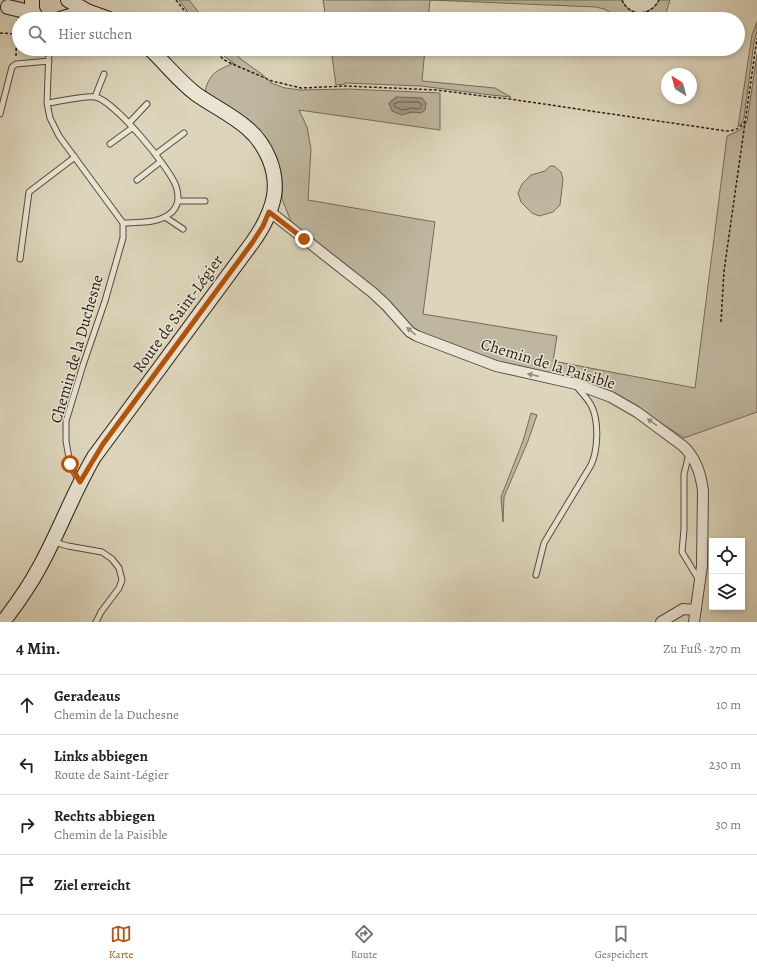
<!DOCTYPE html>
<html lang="de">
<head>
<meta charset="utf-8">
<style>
	:root { --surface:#fff; --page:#f6f6f6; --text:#222; --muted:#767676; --line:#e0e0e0; --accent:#b45309 }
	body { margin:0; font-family:Alegreya,serif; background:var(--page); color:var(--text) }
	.controls { position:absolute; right:12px; bottom:12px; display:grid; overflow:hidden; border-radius:0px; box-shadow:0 2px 6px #0003 }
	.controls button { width:36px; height:36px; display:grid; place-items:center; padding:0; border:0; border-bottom:1px solid var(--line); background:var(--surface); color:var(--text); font:20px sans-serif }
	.compass { position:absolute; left:661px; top:68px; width:36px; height:36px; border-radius:50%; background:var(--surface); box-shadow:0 2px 6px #0003; rotate:324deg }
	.stop { position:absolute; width:12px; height:12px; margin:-9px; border:3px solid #b45309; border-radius:50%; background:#fff }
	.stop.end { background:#b45309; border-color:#fff; box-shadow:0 1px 4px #0008 }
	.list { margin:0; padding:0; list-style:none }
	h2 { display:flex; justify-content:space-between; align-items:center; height:52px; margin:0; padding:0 16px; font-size:17px }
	h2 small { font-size:13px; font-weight:400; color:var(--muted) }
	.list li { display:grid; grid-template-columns:26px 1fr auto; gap:12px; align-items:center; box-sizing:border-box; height:60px; padding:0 16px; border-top:1px solid var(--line) }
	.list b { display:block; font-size:15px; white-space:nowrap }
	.list p { margin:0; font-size:13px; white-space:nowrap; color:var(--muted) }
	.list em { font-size:13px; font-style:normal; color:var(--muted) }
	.icon { flex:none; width:22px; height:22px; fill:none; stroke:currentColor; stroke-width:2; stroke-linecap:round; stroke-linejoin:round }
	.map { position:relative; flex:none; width:757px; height:622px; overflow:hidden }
	.search { position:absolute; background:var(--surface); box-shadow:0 2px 6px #0003; left:12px; right:12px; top:12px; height:44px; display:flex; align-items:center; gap:10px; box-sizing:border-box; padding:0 14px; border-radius:22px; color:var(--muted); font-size:15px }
	.sheet { height:292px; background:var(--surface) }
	nav { display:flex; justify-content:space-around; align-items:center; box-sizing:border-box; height:56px; border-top:1px solid var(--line); background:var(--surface); font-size:11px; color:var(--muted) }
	nav a { display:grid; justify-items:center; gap:2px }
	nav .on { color:var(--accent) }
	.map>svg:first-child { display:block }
	.green { fill:#beb69f; stroke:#75695a; fill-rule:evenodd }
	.water { fill:#a09682; stroke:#726556 }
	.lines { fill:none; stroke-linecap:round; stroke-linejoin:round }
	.shore { stroke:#66594b; stroke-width:1 }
	.service-casing { stroke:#584a3e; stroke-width:7 }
	.minor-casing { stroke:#584a3e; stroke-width:12 }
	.secondary-casing { stroke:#2c1c14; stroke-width:16 }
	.path { stroke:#2c1c14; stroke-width:1.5; stroke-dasharray:3 2; stroke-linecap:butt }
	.service { stroke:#e8e4d3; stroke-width:5 }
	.minor { stroke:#e8e4d3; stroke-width:10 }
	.secondary { stroke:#e8e4d3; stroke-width:14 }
	.oneway { fill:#938a7d }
	.route { stroke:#b45309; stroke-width:5 }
	.labels { text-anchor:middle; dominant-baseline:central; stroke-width:3; stroke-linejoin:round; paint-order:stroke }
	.street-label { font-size:16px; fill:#2c1c14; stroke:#e8e4d3 }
</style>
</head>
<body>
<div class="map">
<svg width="757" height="622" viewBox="0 0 757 622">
	<rect width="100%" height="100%" fill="#dcd5bb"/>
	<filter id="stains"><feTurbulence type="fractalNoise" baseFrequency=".005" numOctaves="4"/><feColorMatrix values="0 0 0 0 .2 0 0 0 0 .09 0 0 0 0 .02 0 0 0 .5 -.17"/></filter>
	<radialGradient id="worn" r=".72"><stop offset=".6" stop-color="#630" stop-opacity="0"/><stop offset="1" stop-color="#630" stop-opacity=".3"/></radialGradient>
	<!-- green -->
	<path class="green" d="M179,0H189L204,19H193Z
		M323,0H622C630,18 651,16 659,0H670L666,13L659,19H622L604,9L596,7L430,0L428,19H326Z
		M757,22V31L754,42L744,118L741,124L738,127L752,35Z
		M217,49H230L242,60L263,75L271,83L285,88L301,90L347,89L440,93V130L299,110L307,127L311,149L308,200L435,222L423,314L557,336L553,361L695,388L727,136L740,130L747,122L757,54V412L684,438L638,408L505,365L419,334L292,224L282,199V179L278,163L268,140L256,127L205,91C210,72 218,70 234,63L225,57ZM396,97L402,98L416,112C401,112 401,120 389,104L390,102Z
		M331,49H425L422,81L495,88L511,97L491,95L421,86L345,83V84L336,85Z
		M550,166H554L561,172L563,179L560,205L553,212L539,216L532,213L521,202L518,193L522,184L531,175L545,171Z
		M531,413L537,415L528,441L504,497L503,522L501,497L523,441Z"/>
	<!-- water -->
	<path class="water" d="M397,97L422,98L426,103L425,110L421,113L412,112L402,115L392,111L389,103Z"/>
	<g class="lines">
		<!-- shore -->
		<path class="shore" d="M399,102H419L421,104V107L419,109L412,108L402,110L394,106V104Z"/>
		<!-- service casing -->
		<g class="service-casing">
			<path id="service" d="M49,49L47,103L50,118L59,136L123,223V238L105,301L83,365L66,421V441L70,464L79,481
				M95,97L104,74
				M47,103C59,102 85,95 95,97C114,100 169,167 176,186C179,195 179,205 172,212C159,224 140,222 123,223
				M0,114L12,67L16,64L49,61
				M129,123L147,104
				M110,144L132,128
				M156,154L184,133
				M137,180L160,162
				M178,201H205
				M165,217L183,229
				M20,259L29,192L75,157
				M689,454L684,474V529L682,552L699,580
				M54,542L68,546L102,552L112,559L119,568L122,580L119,588L101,612L96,622
				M536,575L544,543L591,465C598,450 599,422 592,407C589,400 582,393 577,387"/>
		</g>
		<!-- minor casing -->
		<g class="minor-casing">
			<path id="minor" d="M269,211L372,292L386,305L410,332L417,336L496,366L576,384L611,397L637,412L683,446C696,458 701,474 703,491L702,566L694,622
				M661,622L683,609L696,610"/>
		</g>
		<!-- secondary casing -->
		<g class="secondary-casing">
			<path id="secondary" d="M32,0V10L37,19
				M68,0L87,11L109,19
				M8,7L21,10L35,17
				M60,19L77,14H92
				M3,622C16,605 29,587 39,568C59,532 73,493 94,457L252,243C262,229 271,213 274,196C278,171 266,144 247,128C232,115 213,106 196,94C179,81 166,64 150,49"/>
		</g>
		<!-- path -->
		<path class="path" d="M176,0L191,19
			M622,0C630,18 651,16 659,0
			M0,33L16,34
			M214,49L223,59L228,62L272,81L301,88L346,86L437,90L490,97L510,99L726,131C734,131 740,129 745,121
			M16,56L17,20
			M721,322L724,271L757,38"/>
		<!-- service -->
		<use href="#service" class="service"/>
		<!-- minor -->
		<use href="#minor" class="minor"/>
		<!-- secondary -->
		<use href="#secondary" class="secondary"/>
	</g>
	<!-- one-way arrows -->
	<defs><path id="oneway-solid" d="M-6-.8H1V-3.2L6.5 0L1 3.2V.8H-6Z"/></defs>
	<g class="oneway">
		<use href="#oneway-solid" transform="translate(411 331) rotate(-140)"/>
		<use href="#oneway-solid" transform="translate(533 375) rotate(-167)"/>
		<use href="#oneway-solid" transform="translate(652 422) rotate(-144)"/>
	</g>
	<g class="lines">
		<!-- route -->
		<path class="route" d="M70,464L80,482L103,444L252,243L263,226L269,212L304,239"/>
	</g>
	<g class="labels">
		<!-- street labels -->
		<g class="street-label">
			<text transform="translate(178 314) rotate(-54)">Route de Saint-Légier</text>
			<text transform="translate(77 349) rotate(-74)">Chemin de la Duchesne</text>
			<text transform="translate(548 364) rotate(17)">Chemin de la Paisible</text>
		</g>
	</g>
	<rect width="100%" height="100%" filter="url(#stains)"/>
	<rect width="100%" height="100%" fill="url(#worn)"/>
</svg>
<div class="controls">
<button><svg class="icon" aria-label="locate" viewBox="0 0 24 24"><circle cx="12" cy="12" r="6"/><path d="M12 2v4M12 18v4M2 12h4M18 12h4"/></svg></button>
<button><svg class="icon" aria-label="layers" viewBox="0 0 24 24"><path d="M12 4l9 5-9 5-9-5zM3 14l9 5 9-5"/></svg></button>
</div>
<svg class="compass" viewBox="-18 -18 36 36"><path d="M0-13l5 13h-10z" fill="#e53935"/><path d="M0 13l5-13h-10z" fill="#767676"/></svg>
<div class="stop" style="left:70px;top:464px"></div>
<div class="stop end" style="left:304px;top:239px"></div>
<div class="search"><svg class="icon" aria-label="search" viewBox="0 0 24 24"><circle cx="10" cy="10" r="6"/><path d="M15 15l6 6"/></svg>Hier suchen</div>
</div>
<section class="sheet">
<h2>4 Min.<small>Zu Fuß · 270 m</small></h2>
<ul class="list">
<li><svg class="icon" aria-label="ahead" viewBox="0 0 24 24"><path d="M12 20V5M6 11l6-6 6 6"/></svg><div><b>Geradeaus</b><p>Chemin de la Duchesne</p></div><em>10 m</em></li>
<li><svg class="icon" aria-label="left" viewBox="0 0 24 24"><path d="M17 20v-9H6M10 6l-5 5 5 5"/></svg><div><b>Links abbiegen</b><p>Route de Saint-Légier</p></div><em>230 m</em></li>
<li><svg class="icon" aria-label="right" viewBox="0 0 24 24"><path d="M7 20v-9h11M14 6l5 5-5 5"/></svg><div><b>Rechts abbiegen</b><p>Chemin de la Paisible</p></div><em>30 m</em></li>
<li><svg class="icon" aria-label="arrive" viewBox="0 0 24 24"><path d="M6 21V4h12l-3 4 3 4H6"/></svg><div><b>Ziel erreicht</b></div></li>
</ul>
</section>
<nav>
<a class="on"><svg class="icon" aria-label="map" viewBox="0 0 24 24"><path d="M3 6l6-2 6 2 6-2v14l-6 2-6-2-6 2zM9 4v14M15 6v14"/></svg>Karte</a>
<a><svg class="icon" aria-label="directions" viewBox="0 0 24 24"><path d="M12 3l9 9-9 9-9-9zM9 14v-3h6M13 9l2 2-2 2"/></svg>Route</a>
<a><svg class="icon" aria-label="saved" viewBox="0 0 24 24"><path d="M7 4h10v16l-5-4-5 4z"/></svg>Gespeichert</a>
</nav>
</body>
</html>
